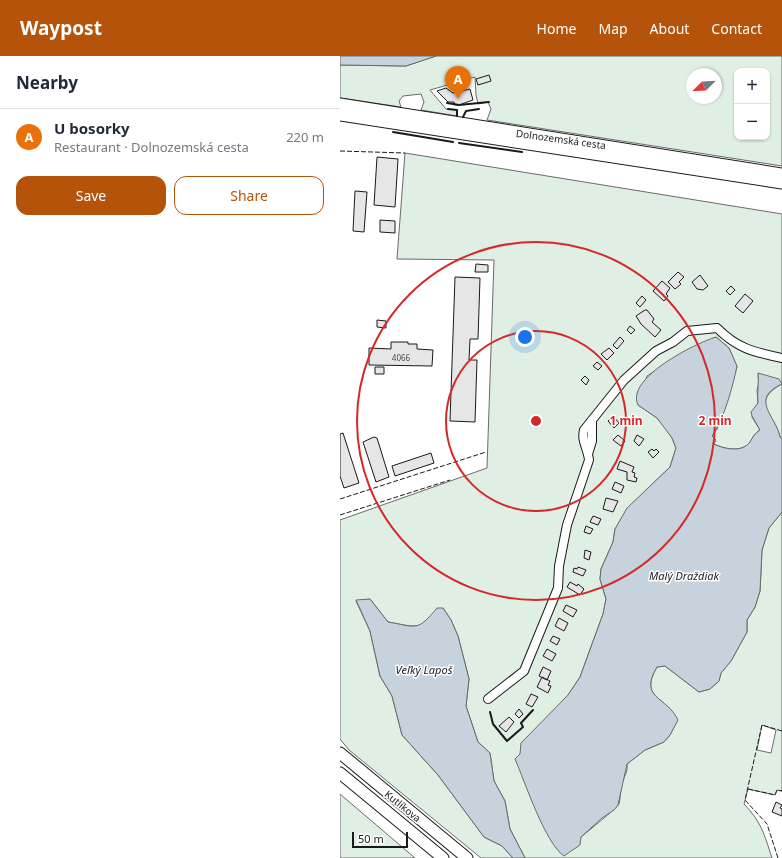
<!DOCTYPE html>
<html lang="en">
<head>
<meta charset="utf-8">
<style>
	:root { --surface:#fff; --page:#f6f6f7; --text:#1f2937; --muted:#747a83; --line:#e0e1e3; --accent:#b45309 }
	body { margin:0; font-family:"Noto Sans",sans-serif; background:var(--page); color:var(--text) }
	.controls { position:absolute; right:12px; top:12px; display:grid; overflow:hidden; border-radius:8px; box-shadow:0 1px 3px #0004 }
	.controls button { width:36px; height:36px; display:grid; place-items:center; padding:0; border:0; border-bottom:1px solid var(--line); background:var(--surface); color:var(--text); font:20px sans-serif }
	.compass { position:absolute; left:346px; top:12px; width:36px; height:36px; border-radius:50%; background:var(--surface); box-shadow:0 1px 3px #0004; rotate:246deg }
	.scale { position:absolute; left:12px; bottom:10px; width:56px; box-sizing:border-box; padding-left:4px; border:2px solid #1a1a1a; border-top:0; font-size:11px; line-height:14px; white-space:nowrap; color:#1a1a1a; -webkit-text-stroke:3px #fff; paint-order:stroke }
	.you { position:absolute; left:185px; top:281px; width:14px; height:14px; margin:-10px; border:3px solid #fff; border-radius:50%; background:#1a73e8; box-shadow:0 0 0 6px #1a73e833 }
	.badge { display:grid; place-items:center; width:26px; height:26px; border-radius:50%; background:var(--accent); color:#fff; font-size:13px; font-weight:700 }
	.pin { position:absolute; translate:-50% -33px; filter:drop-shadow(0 1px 2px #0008) }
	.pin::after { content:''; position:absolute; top:21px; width:14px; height:12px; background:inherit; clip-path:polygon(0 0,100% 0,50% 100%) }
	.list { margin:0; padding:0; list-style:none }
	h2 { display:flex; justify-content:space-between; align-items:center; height:52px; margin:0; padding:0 16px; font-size:17px }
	h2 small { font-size:13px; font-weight:400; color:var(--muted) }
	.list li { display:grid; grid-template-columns:26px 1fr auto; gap:12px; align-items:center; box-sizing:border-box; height:56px; padding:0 16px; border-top:1px solid var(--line) }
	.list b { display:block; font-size:15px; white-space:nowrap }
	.list p { margin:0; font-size:13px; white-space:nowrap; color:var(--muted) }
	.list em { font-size:13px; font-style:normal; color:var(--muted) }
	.actions { display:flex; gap:8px; padding:12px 16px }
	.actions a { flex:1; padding:9px 0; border:1px solid var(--accent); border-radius:12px; text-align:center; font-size:14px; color:var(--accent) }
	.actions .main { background:var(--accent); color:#fff }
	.map { position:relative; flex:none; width:442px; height:802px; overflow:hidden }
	header { display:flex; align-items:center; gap:24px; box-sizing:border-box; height:56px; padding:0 20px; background:var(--accent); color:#fff }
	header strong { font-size:19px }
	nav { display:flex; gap:22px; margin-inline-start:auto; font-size:14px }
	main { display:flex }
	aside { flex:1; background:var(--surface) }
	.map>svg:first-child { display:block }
	.green { fill:#e0efe3; stroke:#6a6a6a; fill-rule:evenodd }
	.water { fill:#c6d2dc; stroke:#6a6a6a }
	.building { fill:#e6e6e6; stroke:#1a1a1a }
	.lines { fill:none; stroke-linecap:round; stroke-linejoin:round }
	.minor-casing { stroke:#1a1a1a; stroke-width:10 }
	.major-casing { stroke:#1a1a1a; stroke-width:13 }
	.minor { stroke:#fff; stroke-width:8 }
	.major { stroke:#fff; stroke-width:11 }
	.hedge { stroke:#2b5a34; stroke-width:3; stroke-dasharray:2 3; stroke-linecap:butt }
	.fence { stroke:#1a1a1a; stroke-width:1; stroke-dasharray:5 2; stroke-linecap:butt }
	.wall { stroke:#1a1a1a; stroke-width:2 }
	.ring { fill:none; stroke:#d62828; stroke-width:2 }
	.labels { text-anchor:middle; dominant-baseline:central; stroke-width:3; stroke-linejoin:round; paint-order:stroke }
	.number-label { font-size:8px; fill:#4d4d4d }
	.street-label { font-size:10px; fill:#1a1a1a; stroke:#fff }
	.water-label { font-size:11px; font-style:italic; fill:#1a1a1a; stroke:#fff }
	.centre { fill:#d62828; stroke:#fff; stroke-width:2 }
	.ring-label { font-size:12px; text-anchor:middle; font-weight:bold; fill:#d62828; stroke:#fff; stroke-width:3; stroke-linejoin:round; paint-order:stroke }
</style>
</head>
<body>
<header>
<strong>Waypost</strong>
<nav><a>Home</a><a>Map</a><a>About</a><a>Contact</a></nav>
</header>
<main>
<aside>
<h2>Nearby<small></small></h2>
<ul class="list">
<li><span class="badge" style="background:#e8710a">A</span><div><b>U bosorky</b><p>Restaurant · Dolnozemská cesta</p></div><em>220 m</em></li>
</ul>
<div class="actions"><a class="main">Save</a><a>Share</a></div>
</aside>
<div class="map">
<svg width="442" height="802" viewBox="0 0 442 802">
	<rect width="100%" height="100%" fill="#fff"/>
	<!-- green -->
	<path class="green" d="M96,0H442V110L147,64L151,53L148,46L138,48L136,39L135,21L90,34L106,53L117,54V60L81,54L84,46L81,38L63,40L59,45L61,51L0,42V9L66,10ZM397,15H427V81H397ZM352,18H376V42H352Z
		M65,97L442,158V383L440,381C435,358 409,346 442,328L418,318L419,327L417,334L418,347L412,361L420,374C414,378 413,381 410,386C402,397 384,393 374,388L372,380L377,373L397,311L389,292L376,281L339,299L307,320L298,349L317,362L330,377L336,392L330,411L288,452L275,473L273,486L261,513L260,523L266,543L263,558L240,621L228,639L241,781C247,776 277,752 279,748C281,741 280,733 282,726C285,720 288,715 287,708L305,694L324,686L330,679L337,664C327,640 298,643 317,611L325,610L359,636L370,633L379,625L381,617L391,605L407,576V564L415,551L420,535L422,494L429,472L442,456V735L437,734L435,739L408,733L404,748C422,767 424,778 432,802H185L170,773L165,745L154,725L150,697L138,686L126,650L129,623L118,580L111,564L103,552C77,574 81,572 48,566L30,543L16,545L30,575L40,620L52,640L62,679L98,719L144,781L162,790L173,802H141L9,694L0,683V464L147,412L154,204L57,203ZM422,669L436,674L431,697L417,694Z
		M0,738L75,802H0Z"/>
	<!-- water -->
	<path class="water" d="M0,0H96L66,10L0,9Z
		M376,281L389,292L397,310C393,330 384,363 372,380L376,384L374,388C384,393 402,397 410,386C413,381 414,378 420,374L412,360L411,356L418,347C417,336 419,328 418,317L439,323L442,328C409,343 436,360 440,381L442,383V456L429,472L422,494L420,535L415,551L407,564V576L391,605L381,617L379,625L370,633L359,636L325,610L317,611C298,643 327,640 338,664L330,679L324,686L305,694L287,708L278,749L274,754L262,762L241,781L240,789L224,800C205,787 185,726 175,703L180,698L181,687L228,639L240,621L263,558L266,543L260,523L261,513L273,486L275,473L287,452L330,411L336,392L332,382L317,362L298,349C285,322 356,287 376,281Z
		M30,543L48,566C77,571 77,576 97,552H103L111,564L118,580L129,623L126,650L138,686L150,697L154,725L165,745L170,773L185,802H173L162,790L144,781L98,719L62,679L52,640L40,620L30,575L16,544Z"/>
	<!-- building -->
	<path class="building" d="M149,19L151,25L138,29L136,23Z
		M106,32L113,37L130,33L133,44L119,49H115L114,46H108L97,35Z
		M37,101L58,103L55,151L34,149Z
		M15,135L27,136L24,176L13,175Z
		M40,164L55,165V177L40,176Z
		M136,208L148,209V216H135Z
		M338,216L344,221L339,226L341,228L335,233L328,226Z
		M360,219L368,230L363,234L357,233L352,226Z
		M115,221L140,222L138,283H130L129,304H137L135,366L110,365Z
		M322,225L330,232L326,238L328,240L324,245L313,235Z
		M391,230L395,234L390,239L386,235Z
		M405,238L413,245L403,257L395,250Z
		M302,240L306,244L300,251L296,247Z
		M305,254H307L314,263L312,266L321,274L315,281L301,268L296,260Z
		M37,264L46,265V272L37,271Z
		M290,270L295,274L291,278L287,274Z
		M280,281L284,285L277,293L273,289Z
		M51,286H68V288H77V293L93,294L92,310L29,309V292L51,293Z
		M269,292L274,297L267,304L261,298Z
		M257,306L262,310L258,314L253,310Z
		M35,311H44V318H35Z
		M245,320L249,324L246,329L241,324Z
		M273,360L279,367L274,372L268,365Z
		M3,377L19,427L4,432L0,420V378Z
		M278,379L285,385L281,390L273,384Z
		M297,379L304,383L299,390L294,385Z
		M34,381L37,382L49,421L36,426L23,386Z
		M312,393L314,395L316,393L319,396L313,402L308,396Z
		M91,397L94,407L55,420L52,410Z
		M280,405L294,411L292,416L295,417L294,421L297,422L296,426L287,424V416L277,413Z
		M275,426L284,430L281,437L272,433Z
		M266,442L278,445L273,456L263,453Z
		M253,460L261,463L258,469L250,466Z
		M246,470L253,473L250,478L244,476Z
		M245,494L251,496L249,504L244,502Z
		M238,511L246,514L243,520L233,516L234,512L237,513Z
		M230,526L237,530L238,528L244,533L240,539L227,531Z
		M226,549L237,554L233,561L223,555Z
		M219,562L228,567L224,575L215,570Z
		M213,580L220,583L217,589L210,585Z
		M207,593L216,598L212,605L203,600Z
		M203,611L211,615L207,624L199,620Z
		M202,621L210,625L208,629L211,630L208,637L197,631Z
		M191,638L198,641L192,651L186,648Z
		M179,653L183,658L179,662L175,658Z
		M169,661L174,666L166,676L159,670Z
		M436,746L442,749L440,752L442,753V760L432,756Z"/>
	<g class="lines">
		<!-- minor casing -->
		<g class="minor-casing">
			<path id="minor" d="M248,398L252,385V364
				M148,643L184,615L218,532L219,510L227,469L249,404C248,393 241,385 244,374L284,324L316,295L333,286L347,275L377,272C398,293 414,296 442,302"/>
		</g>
		<!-- major casing -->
		<g class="major-casing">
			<path id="major" d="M0,48L442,118
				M0,59L442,127
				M0,697L127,802
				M0,717L103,802"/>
		</g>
		<!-- minor -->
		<use href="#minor" class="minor"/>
		<!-- major -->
		<use href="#major" class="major"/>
		<!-- hedge -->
		<path class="hedge" d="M114,28L117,32L123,29L124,25"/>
		<!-- fence -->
		<path class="fence" d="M0,95L65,97
			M0,443L146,396
			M0,459L110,424
			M408,733L435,739L437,734L442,735
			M438,802L427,768L405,744L422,669L442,675"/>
		<!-- wall -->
		<path class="wall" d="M107,47L119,49L149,46
			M108,53L117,54V60
			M123,61L126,55L139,53
			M53,76L113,86
			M119,87L182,96
			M150,656L153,668L167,685L183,671L181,667L193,654"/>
	</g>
	<!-- distance rings -->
	<g class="ring">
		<circle cx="196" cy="365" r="90"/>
		<circle cx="196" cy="365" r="179"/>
	</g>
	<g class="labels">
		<!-- number labels -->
		<g class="number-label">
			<text x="61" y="301">4066</text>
		</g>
		<!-- street labels -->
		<g class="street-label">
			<text transform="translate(221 83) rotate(8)">Dolnozemská cesta</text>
			<text transform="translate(63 750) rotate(39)">Kutlíkova</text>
		</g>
		<!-- water labels -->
		<g class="water-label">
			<text x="344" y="519">Malý Draždiak</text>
			<text x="84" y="613">Veľký Lapoš</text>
		</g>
	</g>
	<circle cx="196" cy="365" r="6" class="centre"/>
	<g class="ring-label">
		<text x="286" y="369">1 min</text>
		<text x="375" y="369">2 min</text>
	</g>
</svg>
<div class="controls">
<button>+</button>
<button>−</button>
</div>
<svg class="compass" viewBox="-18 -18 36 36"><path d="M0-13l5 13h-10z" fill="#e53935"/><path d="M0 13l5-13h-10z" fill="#747a83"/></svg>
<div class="scale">50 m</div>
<div class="you"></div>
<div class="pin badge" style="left:118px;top:43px;background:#e8710a">A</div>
</div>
</main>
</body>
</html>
